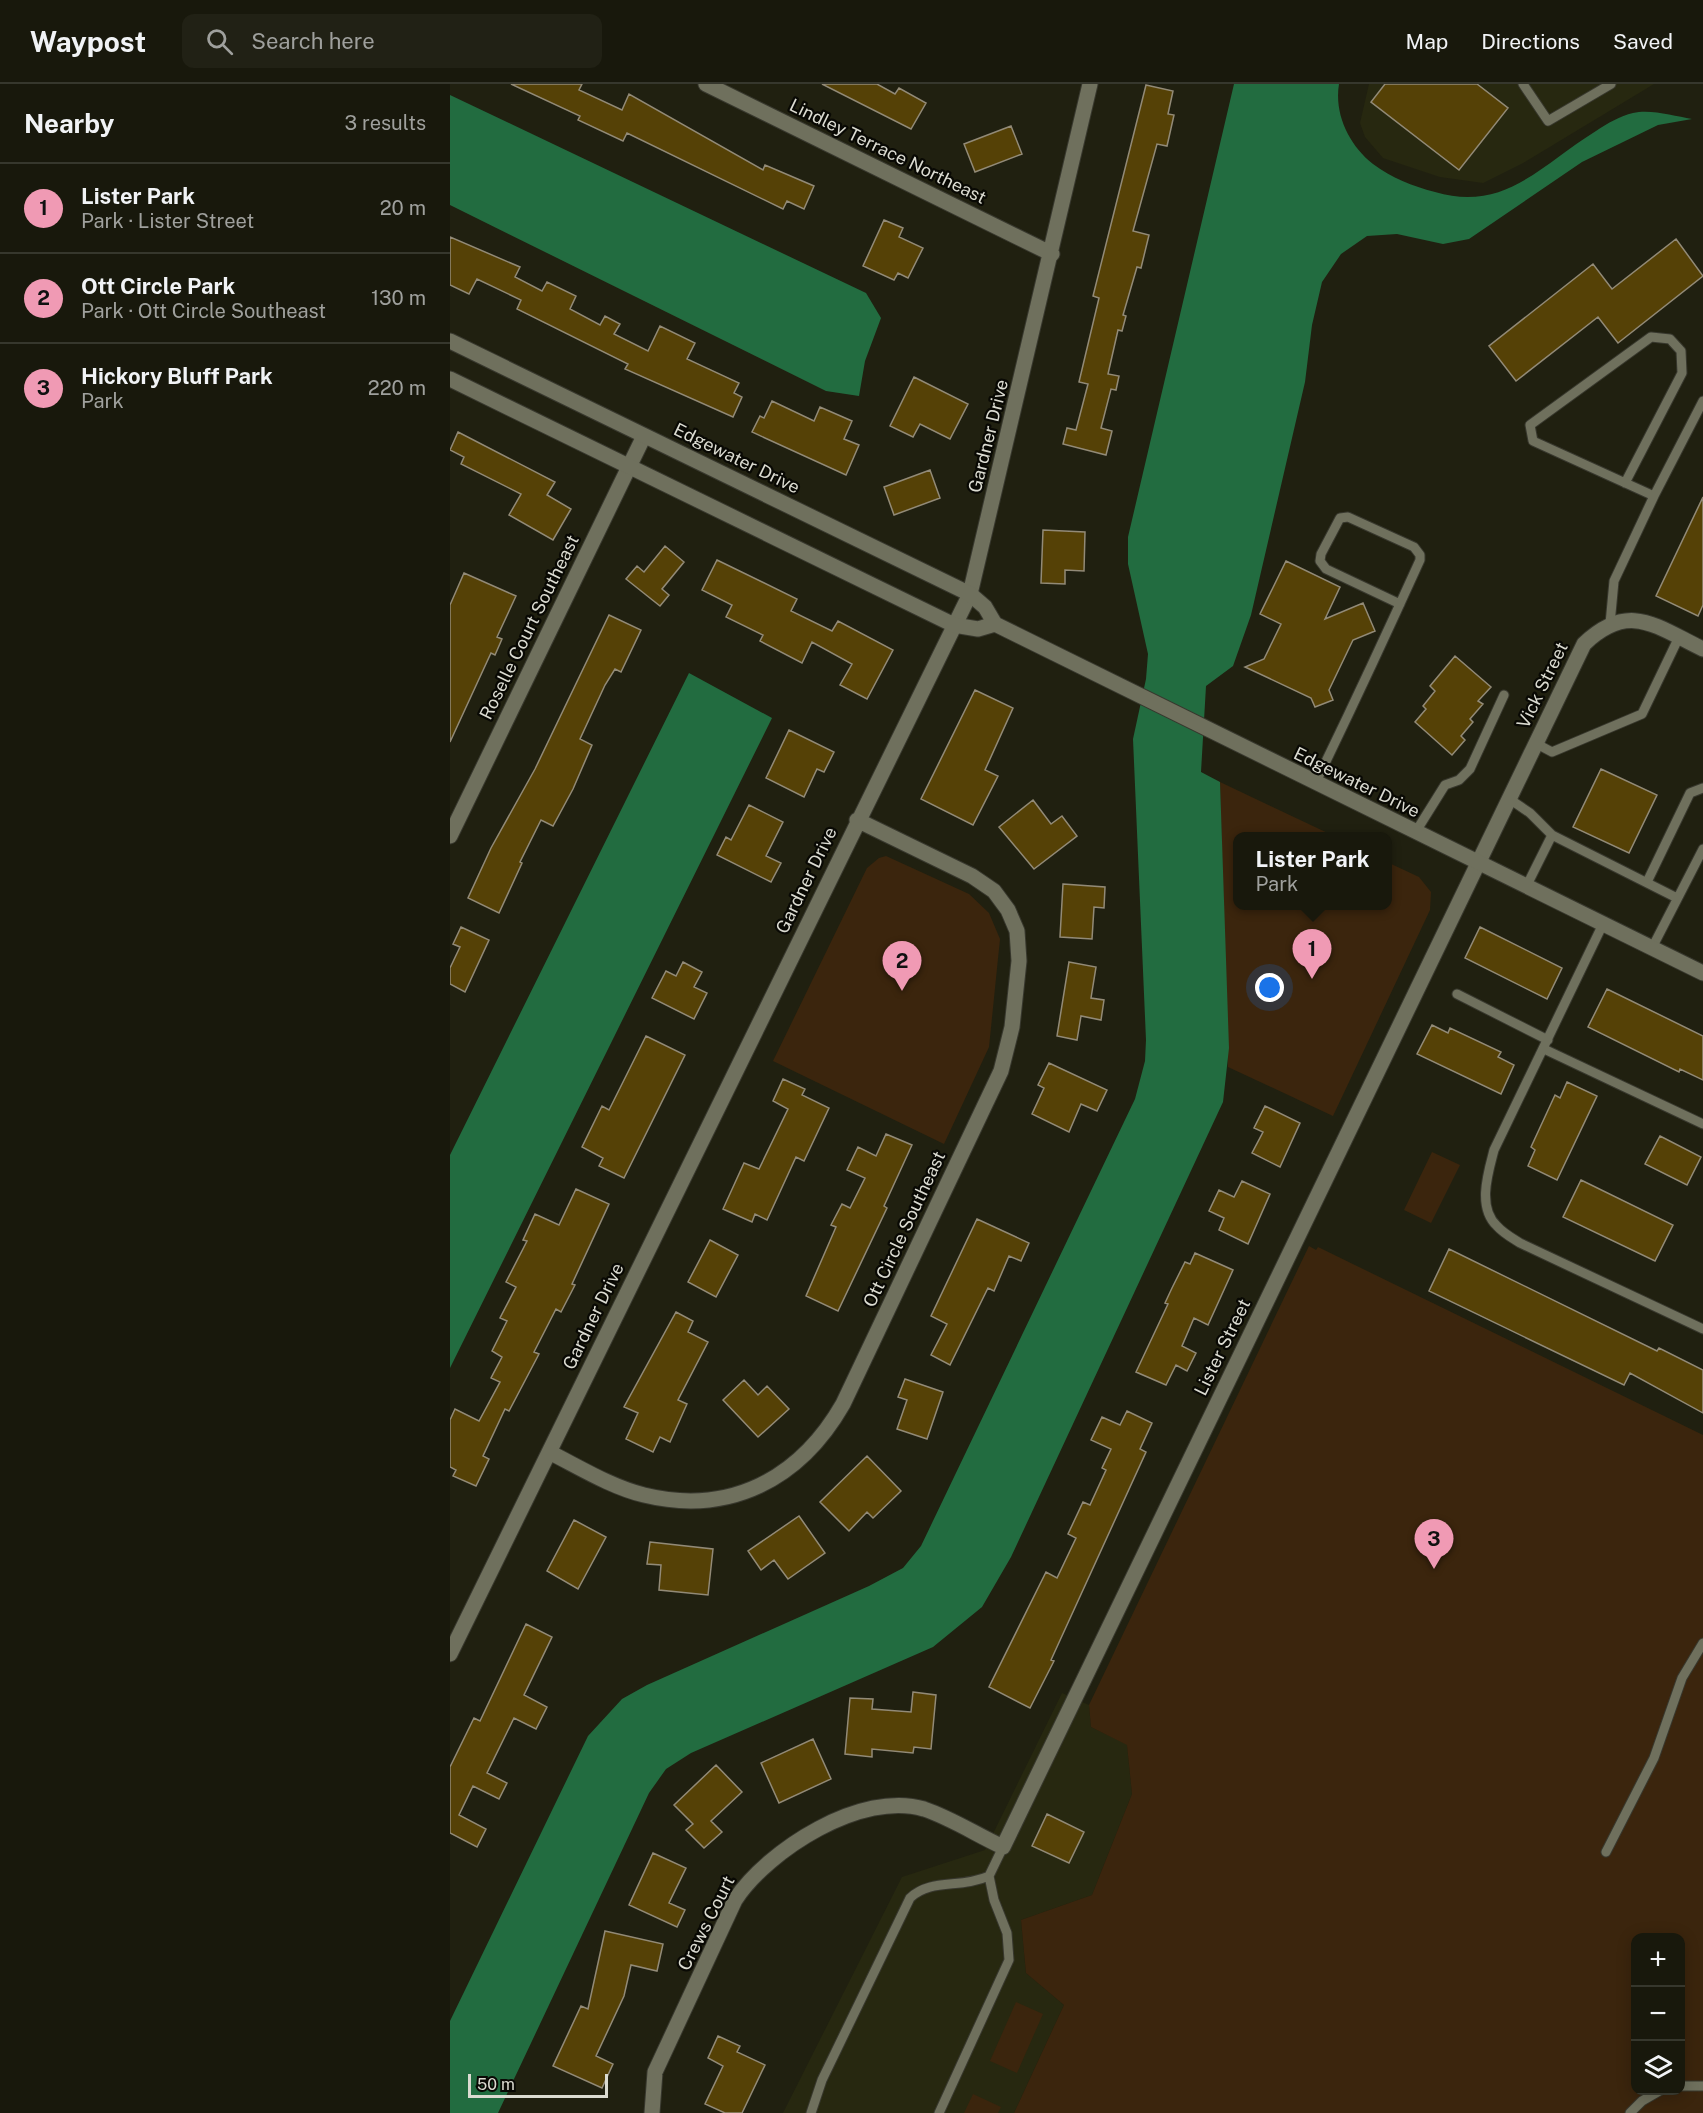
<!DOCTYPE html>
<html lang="en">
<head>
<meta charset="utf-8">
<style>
	:root { --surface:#18180c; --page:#212115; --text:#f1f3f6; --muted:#9fa09d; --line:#36372d; --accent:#f09ab4 }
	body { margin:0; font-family:"Public Sans",sans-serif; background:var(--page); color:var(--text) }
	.controls { position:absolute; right:18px; bottom:18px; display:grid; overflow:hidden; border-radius:12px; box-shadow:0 3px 15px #0003 }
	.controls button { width:54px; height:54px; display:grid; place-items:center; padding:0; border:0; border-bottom:2px solid var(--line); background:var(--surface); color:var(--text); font:30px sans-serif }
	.scale { position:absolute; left:18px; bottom:15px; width:140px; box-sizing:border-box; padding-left:6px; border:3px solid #dbdbd1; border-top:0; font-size:16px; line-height:21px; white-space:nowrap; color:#dbdbd1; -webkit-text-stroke:4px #090904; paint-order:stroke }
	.you { position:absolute; left:820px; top:904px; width:21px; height:21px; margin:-15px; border:4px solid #fff; border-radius:50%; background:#1a73e8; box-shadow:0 0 0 9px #1a73e833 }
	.badge { display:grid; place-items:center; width:39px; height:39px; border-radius:50%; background:var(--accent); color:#111; font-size:20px; font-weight:700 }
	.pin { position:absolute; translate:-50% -50px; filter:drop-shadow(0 2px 3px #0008) }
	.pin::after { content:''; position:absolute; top:32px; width:21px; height:18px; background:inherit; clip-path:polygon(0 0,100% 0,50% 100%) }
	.popup { position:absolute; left:783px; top:748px; width:159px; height:78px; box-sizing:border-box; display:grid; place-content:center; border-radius:12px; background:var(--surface); filter:drop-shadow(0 2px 4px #0005); font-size:20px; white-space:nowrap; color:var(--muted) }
	.popup b { font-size:22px; color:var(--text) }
	.popup::after { content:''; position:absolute; left:50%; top:100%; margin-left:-12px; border:12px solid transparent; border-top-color:var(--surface) }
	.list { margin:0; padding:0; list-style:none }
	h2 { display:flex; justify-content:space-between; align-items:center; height:78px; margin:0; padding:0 24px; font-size:26px }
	h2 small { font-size:20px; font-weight:400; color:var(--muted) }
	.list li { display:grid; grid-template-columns:39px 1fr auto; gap:18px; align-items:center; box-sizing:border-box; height:90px; padding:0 24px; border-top:2px solid var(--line) }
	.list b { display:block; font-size:22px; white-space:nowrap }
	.list p { margin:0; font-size:20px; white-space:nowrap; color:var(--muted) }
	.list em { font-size:20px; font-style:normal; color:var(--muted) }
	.icon { flex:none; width:33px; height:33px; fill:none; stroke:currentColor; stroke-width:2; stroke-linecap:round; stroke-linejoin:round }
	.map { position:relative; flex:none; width:1253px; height:2029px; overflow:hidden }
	header { display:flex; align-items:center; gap:36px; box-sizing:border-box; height:84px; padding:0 30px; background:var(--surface); border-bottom:2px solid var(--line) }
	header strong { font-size:28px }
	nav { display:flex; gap:33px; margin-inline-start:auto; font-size:21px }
	.search { width:420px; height:54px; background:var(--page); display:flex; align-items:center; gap:15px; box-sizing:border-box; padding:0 21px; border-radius:12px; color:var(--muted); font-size:22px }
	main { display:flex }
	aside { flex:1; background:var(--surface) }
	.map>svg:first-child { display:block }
	.built { fill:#272810 }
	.green { fill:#3b250d; fill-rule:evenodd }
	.water { fill:#226c40 }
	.building { fill:#554106; stroke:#928a77; stroke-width:1.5 }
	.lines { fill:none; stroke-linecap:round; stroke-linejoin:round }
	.lane-casing { stroke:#38382e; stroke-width:11 }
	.street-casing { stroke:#38382e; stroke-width:17 }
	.secondary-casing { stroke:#38382e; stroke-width:17 }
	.lane { stroke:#6f705d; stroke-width:9 }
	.street { stroke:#6f705d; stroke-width:15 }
	.secondary { stroke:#6f705d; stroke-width:15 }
	.labels { text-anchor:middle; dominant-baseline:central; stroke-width:4.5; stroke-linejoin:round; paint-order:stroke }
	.street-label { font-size:18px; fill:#dbdbd1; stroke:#090904 }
</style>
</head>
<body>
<header>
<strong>Waypost</strong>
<div class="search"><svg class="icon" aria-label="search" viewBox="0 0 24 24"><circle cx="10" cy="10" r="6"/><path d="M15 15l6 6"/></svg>Search here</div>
<nav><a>Map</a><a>Directions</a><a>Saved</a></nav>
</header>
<main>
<aside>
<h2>Nearby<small>3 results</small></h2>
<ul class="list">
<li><span class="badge">1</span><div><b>Lister Park</b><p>Park · Lister Street</p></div><em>20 m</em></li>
<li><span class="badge">2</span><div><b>Ott Circle Park</b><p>Park · Ott Circle Southeast</p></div><em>130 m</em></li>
<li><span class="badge">3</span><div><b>Hickory Bluff Park</b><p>Park</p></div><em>220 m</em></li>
</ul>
</aside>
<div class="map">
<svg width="1253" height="2029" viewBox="0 0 1253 2029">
	<rect width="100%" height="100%" fill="#202010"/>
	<!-- built -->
	<path class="built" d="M919,0H1204L1073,79L1033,99L990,93L933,74L915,53L910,39Z
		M612,1609L639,1621L641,1643L677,1660L682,1710L642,1811L571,1836L576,1889L614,1921L564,2029H333L452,1793L535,1766Z"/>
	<!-- green -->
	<path class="green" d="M770,698L884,752H787V822H937V778L969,793L981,808L980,826L883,1032L778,983Z
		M436,772L519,810L539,829L550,855L539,963L494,1060L323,977L417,784L429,774Z
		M982,1068L1010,1081L981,1139L954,1126Z
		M859,1162L866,1166L868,1163L1253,1351V2029H564L614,1921L576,1889L571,1836L642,1811L682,1710L677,1661L641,1643L639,1621ZM1186,1854H1230V2006H1186Z
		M566,1918L593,1930L567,1989L540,1977Z
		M523,2010L551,2023L548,2029H514Z"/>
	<!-- water -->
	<path class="water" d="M784,0H889C884,30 899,61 923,80C942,94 962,102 985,108C1055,129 1092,80 1146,47C1158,39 1170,32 1183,29C1201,25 1224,32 1242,35L1208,41L1132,78L1019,155L993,160L947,150L917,152L891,170L872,198L862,241L855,298L801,531L783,582L756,602L751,688L770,698L779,964L773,1018L561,1473L532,1523L483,1563L241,1669L216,1685L199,1709L48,2029H0V1937L138,1652L172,1615L197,1601L419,1502L453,1484L471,1462L685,1015L695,977L696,956L683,655L696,595L698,570L678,480V453Z
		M0,11L416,209L431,234L415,277L409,312L376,307L0,121Z
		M239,589L322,634L0,1284V1071Z"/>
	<!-- building -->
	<path class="building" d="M61,0H132L129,6L172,26L179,10L313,86L315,81L364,102L354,125L337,117L333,125L177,49L173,57L128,36L130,32Z
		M372,0H427L445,10L449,4L476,19L461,45Z
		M935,0H1027L1058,24L1009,86L921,18Z
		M696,1L723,7L718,30L724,31L717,62L707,60L683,147L699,151L691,184L687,183L673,231L676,232L672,247L668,246L658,290L669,292L666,306L661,305L651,344L662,347L656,371L613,360L617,344L626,346L638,300L629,298L649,214L643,212Z
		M561,42L572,70L525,88L514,60Z
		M434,136L453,144L449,153L473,164L458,194L448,189L444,196L413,182Z
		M0,153L70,183L65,193L92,207L97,198L126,212L120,225L150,241L155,232L170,240L164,250L198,267L210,242L245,259L237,275L289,299L284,309L292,313L283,333L175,285L178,280L67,225L71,216L27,195L19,210L0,201Z
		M1226,155L1253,192L1168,259L1148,233L1066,297L1039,262L1143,180L1162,205Z
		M464,293L518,320L500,355L470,340L463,353L440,342Z
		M322,317L364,337L370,323L402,337L394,355L409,361L396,391L302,348L310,332L314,334Z
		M8,348L105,398L97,411L121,425L103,456L59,431L71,410L11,380L14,373L0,366Z
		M480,386L490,414L444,431L434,403Z
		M1253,413V521L1248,532L1206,512Z
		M593,446L635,448L634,487L615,486V500L591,499Z
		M215,462L234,478L212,505L219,511L210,522L176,495L187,482L194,488Z
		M267,476L347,515L341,527L382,547L388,537L443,566L417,615L390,601L402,580L362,558L352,579L310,557L313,551L276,533L282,521L252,506Z
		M836,477L890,503L875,535L913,519L925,547L903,556L879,606L883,616L865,623L861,614L795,583L814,575L831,540L810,530Z
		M14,489L66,512L47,553L52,555L45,571L41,569L0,658V521Z
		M159,531L191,546L171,588L165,585L155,601L130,655L142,661L123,705L103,742L91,736L70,778L72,779L49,829L18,814L41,764L85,685Z
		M1005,572L1041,603L1028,617L1033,620L1020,635L1023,638L1011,652L1015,656L1002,671L965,638L976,625L973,622L985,607L980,602Z
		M525,606L563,624L535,686L548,692L523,741L471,715Z
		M339,646L384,668L374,688L367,685L354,713L316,694Z
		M1151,685L1207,711L1179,769L1123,743Z
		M583,716L601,740L612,732L627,752L584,785L549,743Z
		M299,721L333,738L316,772L331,779L321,798L267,771L276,753L281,756Z
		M613,800L655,803L654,824L644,823L642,855L610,853Z
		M11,843L39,856L15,908L0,900V884L10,863L3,860Z
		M1030,843L1112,884L1097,915L1015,874Z
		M233,878L252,888L244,903L257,909L244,935L202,914L216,887L226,892Z
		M619,878L646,883L641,914L654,916L651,936L631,932L627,956L607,952Z
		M1157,905L1253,952V996L1230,985L1229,988L1138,943Z
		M982,941L998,949L1000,944L1051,968L1048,973L1064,981L1051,1010L967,970Z
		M196,952L235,971L174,1094L149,1082L153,1074L132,1063L152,1022L159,1026Z
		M599,979L657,1006L647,1027L631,1020L619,1048L582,1030L594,1004L588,1001Z
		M333,995L355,1005L352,1011L379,1024L354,1077L346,1073L317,1136L305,1130L302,1138L273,1125L294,1079L309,1085L338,1025L323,1017Z
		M1117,998L1147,1012L1107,1096L1078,1082L1085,1066L1081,1063L1105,1011L1110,1014Z
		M815,1022L850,1039L830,1083L802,1069L813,1048L804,1044Z
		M436,1050L462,1061L434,1122L437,1124L388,1227L356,1212L386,1143L381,1141L392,1120L400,1124L415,1094L397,1086L408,1063L426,1072Z
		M1210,1052L1251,1073L1237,1101L1195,1080Z
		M1131,1096L1223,1141L1205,1177L1113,1133Z
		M792,1097L820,1110L798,1160L769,1146L774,1134L759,1127L769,1106L784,1113Z
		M126,1105L159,1120L122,1200L125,1201L111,1228L106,1225L84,1268L89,1270L59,1327L55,1325L33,1372L39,1375L26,1402L3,1392L6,1386L0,1383V1336L5,1325L29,1337L50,1298L41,1294L52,1273L42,1267L57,1237L50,1234L66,1203L56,1198L77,1157L73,1156L85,1130L109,1141Z
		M527,1135L579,1159L571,1177L559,1172L544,1207L538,1204L500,1281L481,1271L497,1240L481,1232Z
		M260,1156L288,1171L266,1213L238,1198Z
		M999,1165L1207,1267L1209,1264L1253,1286V1329L1180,1289L1174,1301L979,1207Z
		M745,1169L783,1186L758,1241L744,1234L732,1262L746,1269L737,1287L726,1281L716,1301L686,1288L718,1220L715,1219L722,1204L735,1178L740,1180Z
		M226,1228L243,1237L238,1248L258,1258L228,1316L237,1320L220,1358L210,1353L203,1368L176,1355L188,1329L174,1323Z
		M455,1295L493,1308L477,1355L447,1345L457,1316L448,1313Z
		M294,1296L308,1311L317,1302L339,1325L308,1353L273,1316Z
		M677,1327L702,1339L690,1365L696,1368L601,1576L604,1577L580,1624L539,1603L596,1488L607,1494L626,1454L618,1450L633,1418L640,1421L656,1386L652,1384L661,1365L641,1356L652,1333L670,1341Z
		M417,1372L451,1407L423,1434L417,1428L399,1447L370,1418Z
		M349,1432L375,1469L338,1495L324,1476L311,1486L298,1467Z
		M124,1436L156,1453L128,1505L97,1487Z
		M200,1458L263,1465L258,1511L209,1506L211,1481L197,1480Z
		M76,1540L102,1553L74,1611L97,1623L86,1645L64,1634L37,1689L57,1699L49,1715L23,1702L9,1731L36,1745L27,1763L0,1749V1683L24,1634L30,1637Z
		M463,1608L486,1611L481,1665L464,1663L463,1669L422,1665V1673L395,1670L400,1614L423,1615L422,1625L461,1628Z
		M363,1655L381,1695L329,1719L311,1679Z
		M266,1681L292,1708L261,1737L272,1748L254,1764L236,1746L243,1740L224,1721Z
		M597,1730L634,1748L619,1779L582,1762Z
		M203,1769L236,1784L219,1819L235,1826L227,1843L179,1821Z
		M155,1847L213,1860L207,1887L181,1881L174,1912L146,1972L163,1980L152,2004L103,1982L131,1922L138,1925Z
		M268,1952L290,1962L287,1968L315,1981L292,2029H275L255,2020L273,1982L258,1974Z"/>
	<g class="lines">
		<!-- lane casing -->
		<g class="lane-casing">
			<path id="lane" d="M1073,0L1098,37L1161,0
				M1204,412L1253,317
				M1160,540L1164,497L1204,412L1083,357L1080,341L1201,253L1220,255L1231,267L1232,289L1175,399
				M1085,659L1102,668L1192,630L1229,553
				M865,700C901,626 936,551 970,476V471L964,463L898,433L890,434L871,470L870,477L876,485L950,520
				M1058,714L1080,729L1102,751
				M965,749L995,701L1009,696L1020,685L1054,611
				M1197,798L1240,709L1253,704
				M1076,803L1102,751L1227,814
				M1153,840L1044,1066C1038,1089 1027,1123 1047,1142C1053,1149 1062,1154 1070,1159L1253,1245
				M1202,864L1253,765
				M1007,910L1098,956
				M1094,965L1253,1040
				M1156,1768L1204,1674L1232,1594L1253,1559
				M1230,2002H1253
				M361,2029L372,1996L460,1814C481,1794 510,1805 539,1792
				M489,2029L559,1876L557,1849L544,1816L539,1792L553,1763
				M1180,2029L1192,2017L1211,2006"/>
		</g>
		<!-- street casing -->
		<g class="street-casing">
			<path id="street" d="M256,0L602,170
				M0,752L194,352
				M99,1368C129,1383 161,1403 194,1411C280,1432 350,1395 393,1320L551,987L562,943L569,877L567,847L558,826L544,807L522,792L407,736
				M0,1570L520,510L640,0
				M202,2029L205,1988L285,1816C318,1766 412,1706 474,1725C501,1734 527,1751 553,1763L1134,560C1179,517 1205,542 1253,565"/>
		</g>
		<!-- secondary casing -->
		<g class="secondary-casing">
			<path id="secondary" d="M0,257L520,510L535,523L545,540L1253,889
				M0,295L504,541L528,545L545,540"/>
		</g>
		<!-- lane -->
		<use href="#lane" class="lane"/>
		<!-- street -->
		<use href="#street" class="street"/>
		<!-- secondary -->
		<use href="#secondary" class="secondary"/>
	</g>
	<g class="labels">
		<!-- street labels -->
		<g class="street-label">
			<text transform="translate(438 67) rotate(26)">Lindley Terrace Northeast</text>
			<text transform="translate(538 352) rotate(-76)">Gardner Drive</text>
			<text transform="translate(287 374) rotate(26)">Edgewater Drive</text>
			<text transform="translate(79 543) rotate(-64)">Roselle Court Southeast</text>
			<text transform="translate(1092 601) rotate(-64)">Vick Street</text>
			<text transform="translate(907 698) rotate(26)">Edgewater Drive</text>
			<text transform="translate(356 796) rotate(-64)">Gardner Drive</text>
			<text transform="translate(454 1145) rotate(-65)">Ott Circle Southeast</text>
			<text transform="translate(143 1232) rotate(-64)">Gardner Drive</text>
			<text transform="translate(772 1263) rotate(-64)">Lister Street</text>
			<text transform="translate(256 1839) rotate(-63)">Crews Court</text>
		</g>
	</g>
</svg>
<div class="controls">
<button>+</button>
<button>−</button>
<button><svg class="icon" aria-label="layers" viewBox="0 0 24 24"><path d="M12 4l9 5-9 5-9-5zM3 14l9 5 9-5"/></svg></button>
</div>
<div class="scale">50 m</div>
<div class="you"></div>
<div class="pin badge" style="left:862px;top:895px">1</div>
<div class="popup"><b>Lister Park</b>Park</div>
<div class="pin badge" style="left:452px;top:907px">2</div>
<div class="pin badge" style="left:984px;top:1485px">3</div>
</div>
</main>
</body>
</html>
